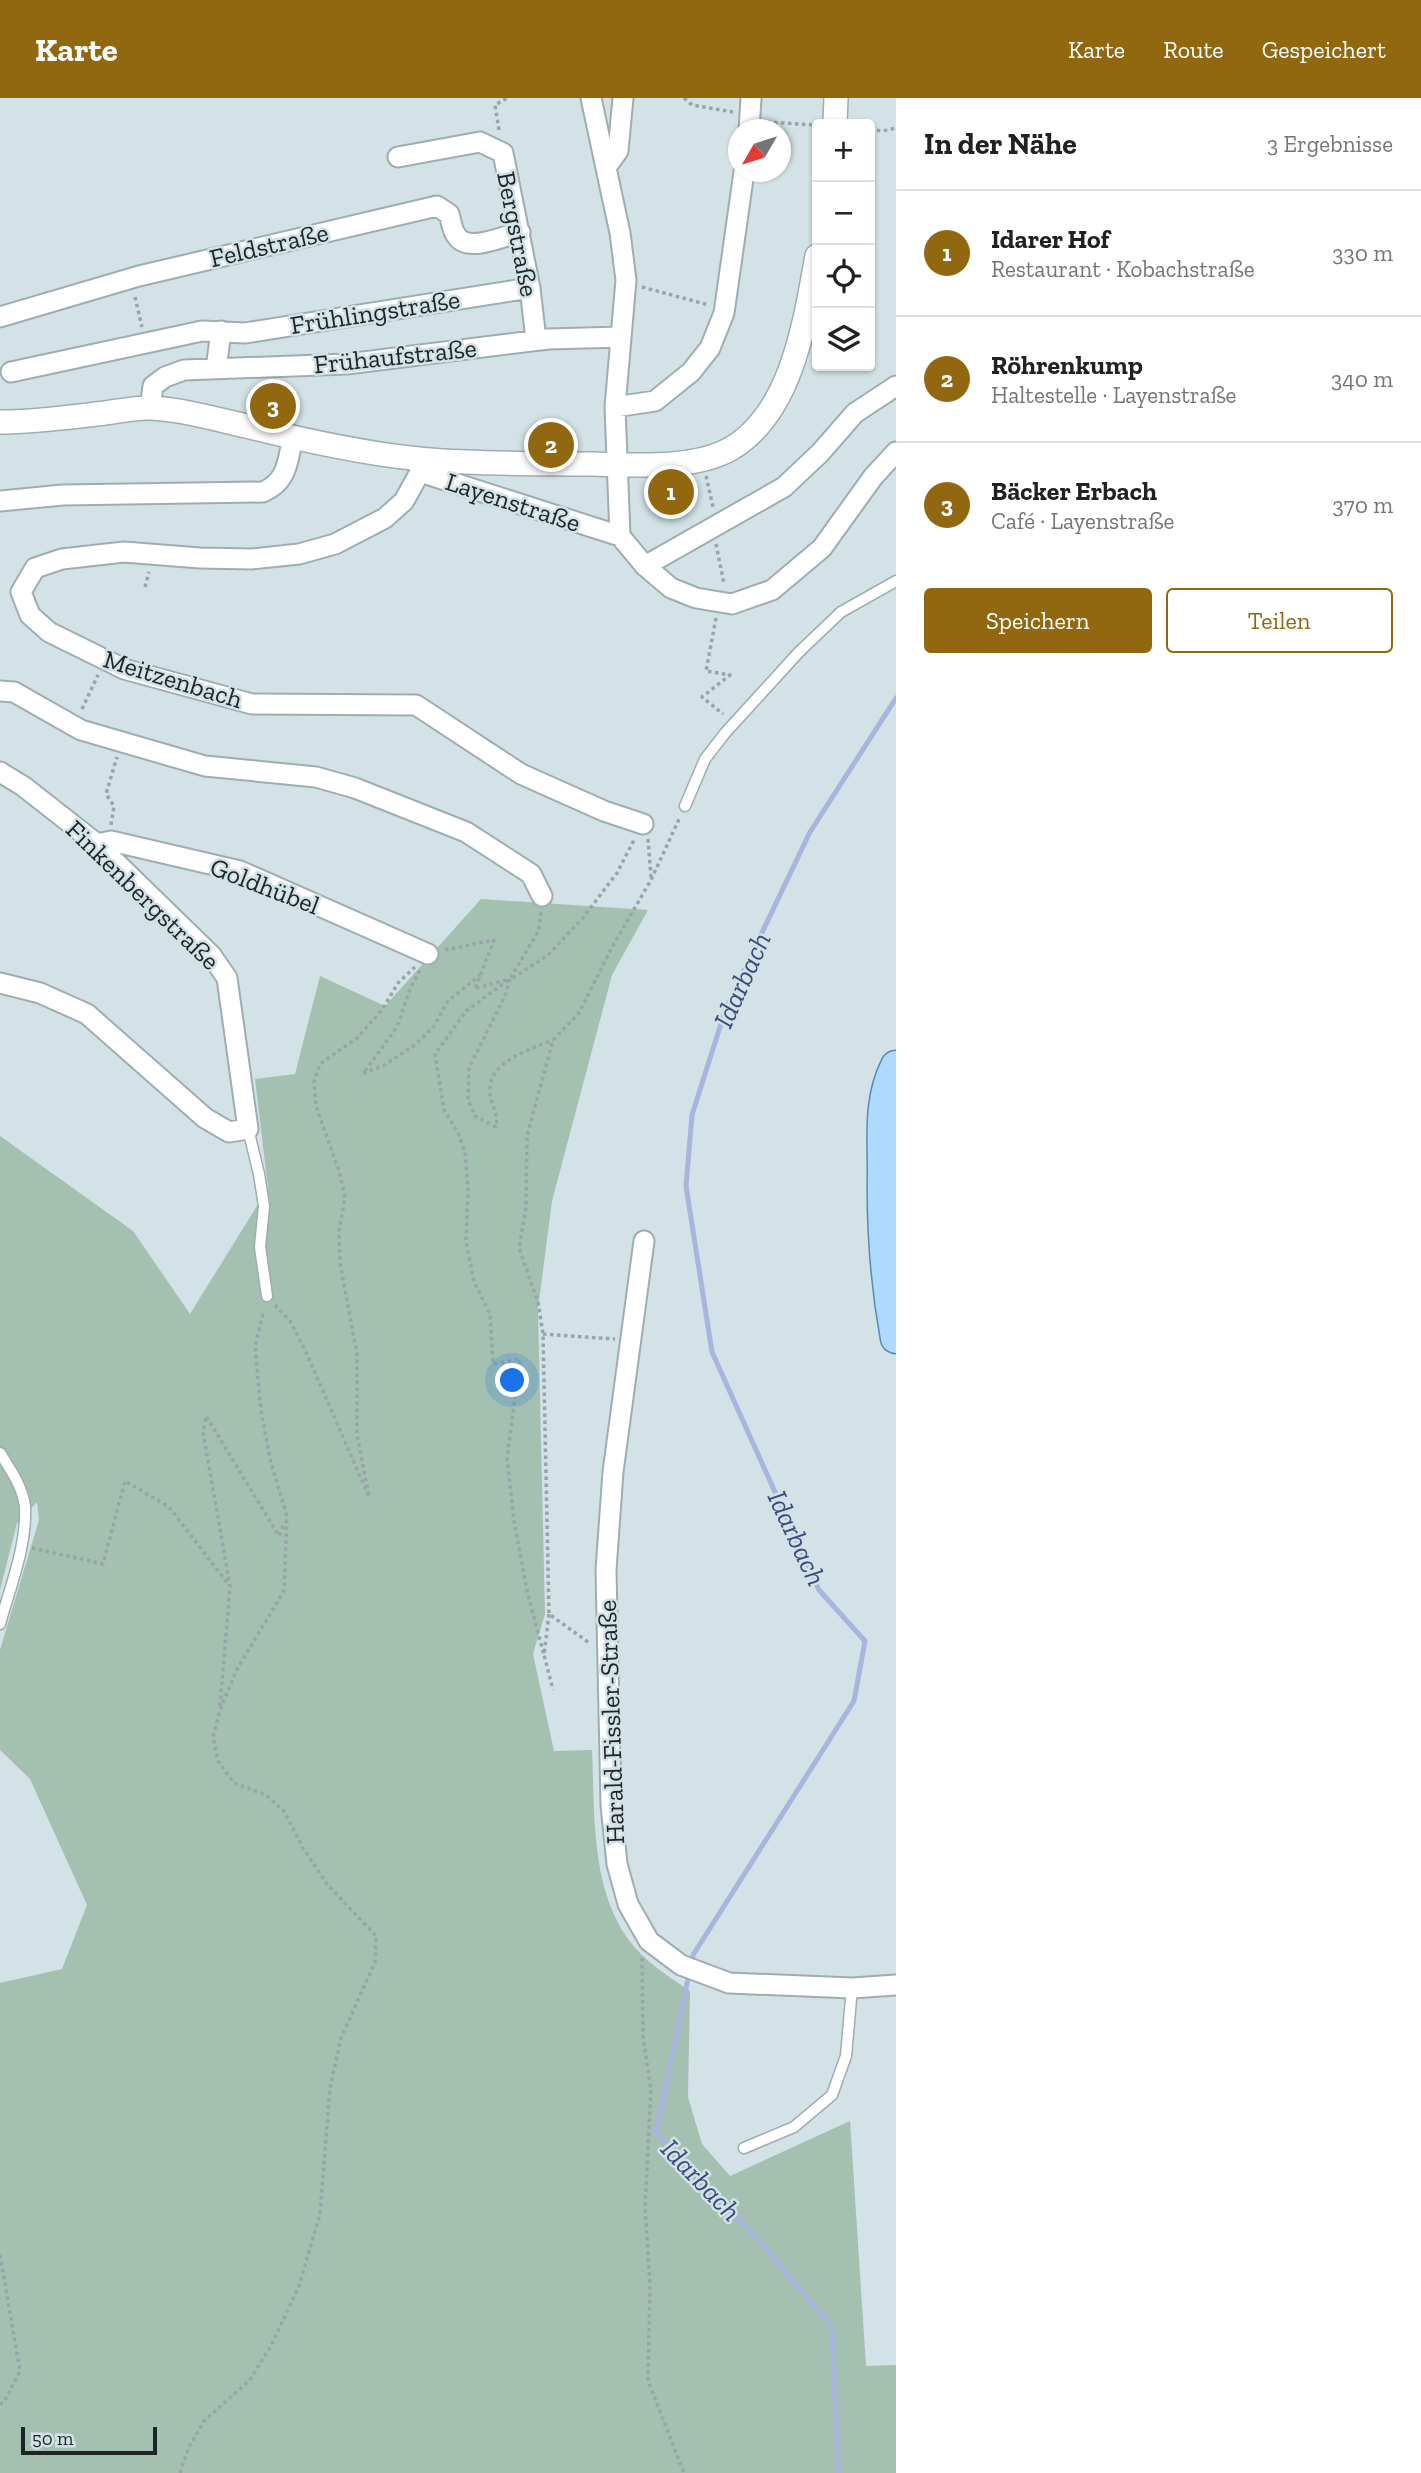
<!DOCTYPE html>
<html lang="de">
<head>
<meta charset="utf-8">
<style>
	:root { --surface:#fff; --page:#f2f2f2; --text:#202124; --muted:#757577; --line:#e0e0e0; --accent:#91670f }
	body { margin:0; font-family:"Zilla Slab",serif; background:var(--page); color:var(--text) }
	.controls { position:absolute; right:21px; top:21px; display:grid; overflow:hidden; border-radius:7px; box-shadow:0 2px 5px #0004 }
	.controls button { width:63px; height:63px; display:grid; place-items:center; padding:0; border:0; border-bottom:2px solid var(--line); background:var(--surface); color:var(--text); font:35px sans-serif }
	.compass { position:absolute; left:728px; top:21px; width:63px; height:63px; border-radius:50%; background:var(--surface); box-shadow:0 2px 5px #0004; rotate:231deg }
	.scale { position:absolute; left:21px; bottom:18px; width:136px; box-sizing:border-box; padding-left:7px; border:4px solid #1f2426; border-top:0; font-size:19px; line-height:24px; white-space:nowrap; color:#1f2426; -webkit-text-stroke:5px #d2e2e6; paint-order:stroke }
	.you { position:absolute; left:513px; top:1283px; width:24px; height:24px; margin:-18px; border:5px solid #fff; border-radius:50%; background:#1a73e8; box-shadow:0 0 0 10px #1a73e833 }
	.badge { display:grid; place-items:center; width:46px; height:46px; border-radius:50%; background:var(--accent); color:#fff; font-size:23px; font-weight:700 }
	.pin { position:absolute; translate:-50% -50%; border:4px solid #fff; box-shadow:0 2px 7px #0006 }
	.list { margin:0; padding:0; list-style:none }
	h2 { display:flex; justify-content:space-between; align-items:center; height:91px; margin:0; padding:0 28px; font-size:30px }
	h2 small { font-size:23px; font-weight:400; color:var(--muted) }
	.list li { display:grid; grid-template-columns:46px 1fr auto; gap:21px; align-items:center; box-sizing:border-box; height:126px; padding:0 28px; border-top:2px solid var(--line) }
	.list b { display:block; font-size:26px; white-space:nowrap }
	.list p { margin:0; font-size:23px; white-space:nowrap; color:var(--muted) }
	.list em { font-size:23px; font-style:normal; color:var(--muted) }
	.actions { display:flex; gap:14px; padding:21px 28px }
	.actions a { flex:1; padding:16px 0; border:2px solid var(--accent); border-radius:7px; text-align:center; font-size:24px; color:var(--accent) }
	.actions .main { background:var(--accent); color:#fff }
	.icon { flex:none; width:38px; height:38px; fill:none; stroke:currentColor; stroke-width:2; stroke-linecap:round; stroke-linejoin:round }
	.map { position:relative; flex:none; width:896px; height:2375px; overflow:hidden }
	header { display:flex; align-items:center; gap:42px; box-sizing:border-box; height:98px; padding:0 35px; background:var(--accent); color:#fff }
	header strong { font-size:33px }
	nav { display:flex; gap:38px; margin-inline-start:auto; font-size:24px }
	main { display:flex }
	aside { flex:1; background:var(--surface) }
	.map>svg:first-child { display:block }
	.green { fill:#a4c0b0 }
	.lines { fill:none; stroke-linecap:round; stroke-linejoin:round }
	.stream { stroke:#a8b5dd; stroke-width:5 }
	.service-casing { stroke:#9eadb2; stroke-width:13 }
	.minor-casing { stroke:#9eadb2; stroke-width:23 }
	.tertiary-casing { stroke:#9eadb2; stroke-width:26 }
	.primary-casing { stroke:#588bb2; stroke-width:33 }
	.path { stroke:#98a5a8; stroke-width:3.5; stroke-dasharray:3.5 3.5; stroke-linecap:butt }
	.service { stroke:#fff; stroke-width:10 }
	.minor { stroke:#fff; stroke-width:19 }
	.tertiary { stroke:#fff; stroke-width:23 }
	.primary { stroke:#addafe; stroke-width:30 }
	.labels { text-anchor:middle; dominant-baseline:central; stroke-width:5; stroke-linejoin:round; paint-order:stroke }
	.street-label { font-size:26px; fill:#1f2426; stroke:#d2e2e6 }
	.water-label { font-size:28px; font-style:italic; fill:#3c4a7e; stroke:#d2e2e6 }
</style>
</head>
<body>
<header>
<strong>Karte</strong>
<nav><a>Karte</a><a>Route</a><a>Gespeichert</a></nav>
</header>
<main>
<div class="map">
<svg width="896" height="2375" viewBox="0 0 896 2375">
	<rect width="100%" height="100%" fill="#d2e2e6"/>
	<!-- green -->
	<path class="green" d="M481,801L648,812L612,877L552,1103L538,1211L545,1516L533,1556L554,1653L592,1652C595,1714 590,1787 628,1841C644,1863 668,1878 690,1893L688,1999L702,2046L730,2078L850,2023L866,2268L896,2267V2375H0V1885L62,1871L87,1807L30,1681L0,1652V1552L39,1422L37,1404L17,1425L0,1492V1038L133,1133L190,1216L268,1090L255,981L295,976L320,878L385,908Z"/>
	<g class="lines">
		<!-- stream -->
		<path class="stream" d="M691,1866L693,1857L854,1603L865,1543L819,1492L712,1254L686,1088L692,1017L726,910L810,734L896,600
			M689,1876L656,2035L760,2144L832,2229L838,2375"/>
		<!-- service casing -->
		<g class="service-casing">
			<path id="service" d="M685,708L705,661L726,634L799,554L841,514L896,483
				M248,1031L259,1076L264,1108L260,1149L267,1198
				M0,1355C10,1371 23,1389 25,1409C27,1448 10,1489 0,1526
				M744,2050L794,2029L832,1997L846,1958L852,1890"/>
		</g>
		<!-- minor casing -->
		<g class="minor-casing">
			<path id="minor" d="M591,0L620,135L626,182L615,309L620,438
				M749,32L751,0
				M398,59L480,44L503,55L530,190L536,242
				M607,68L618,53L623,0
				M0,219L139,178L437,108L449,116C451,122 452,132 456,137C467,156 504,138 520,134
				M216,271L221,233
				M11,274L202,233L245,235L530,190
				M615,309L655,303L691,274L710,250L724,215L744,74
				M150,310L153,288L165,279L184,272L347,266L548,241L621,239
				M423,365L420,374L620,438L645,468L671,490L696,500L732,506L772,492L822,450L873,379L896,354
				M420,374L404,403L385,420L335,446L299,456L251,461L200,460L124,454L62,461L35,470L21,494L30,517L49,534L124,571L252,606L416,607L521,676L604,713L643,726
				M0,403L63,397L263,394C288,383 287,364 293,340
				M645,468L784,389L820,355L855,315L896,288
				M0,593L14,594L81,632L205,668L316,679L355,690L466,734L531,776L542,798
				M0,674L23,688L97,746L211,857L227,880L248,1031L229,1034L205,1020L87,916L40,895L0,885
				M97,746L111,743L240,773L428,856
				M644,1143L613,1374L606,1472L611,1707L617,1766L628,1806L649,1843L681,1867L729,1885L852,1890L896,1887"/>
		</g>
		<!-- tertiary casing -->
		<g class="tertiary-casing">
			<path id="tertiary" d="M835,26L836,0
				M0,324C35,324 70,319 105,315C120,313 137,309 152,310C184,312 215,321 246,328C290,339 335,349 380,356C450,367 521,365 592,366C633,367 695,372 732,350C793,313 805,222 817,158"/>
		</g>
		<!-- primary casing -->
		<g class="primary-casing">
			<path id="primary" d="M896,968C879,1002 883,1036 883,1074C882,1130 886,1185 896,1240"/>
		</g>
		<!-- path -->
		<path class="path" d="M684,0L692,7L733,14
			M767,24L815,27
			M870,31L882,33L896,30
			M499,32L495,7L507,0
			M642,189L709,207
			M135,199L142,229
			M706,378L713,409
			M716,446L724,486
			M145,489L149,474
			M716,520L706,573L730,577L702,599L723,616
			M82,611L98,577
			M111,727L114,708L106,696L117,659
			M648,741L651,779
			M541,814L539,832L510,881L466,913L435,956L444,1012L458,1035L465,1054L468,1091L466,1143L474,1184L490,1216L493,1266L520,1261L507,1360L514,1423L527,1493L544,1557
			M445,852L494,842L475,891
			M513,880L548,857L582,821L617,775L635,740
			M510,881L505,898L469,970L468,1002L475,1018L496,1029C498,1014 492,1009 490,996C486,964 529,952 553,942
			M476,890L506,882
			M365,973L397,929L410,891L421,870
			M363,975L383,968L416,946L434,928L448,903L480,877
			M275,1207L290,1223L306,1254L369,1399L357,1336V1256L340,1165L339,1133L345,1099L339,1073L316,1008L314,984L320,966L357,940L382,912L398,885L415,869
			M543,1236L615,1241
			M32,1450L103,1466L125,1383L169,1409L229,1487
			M549,1516L544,1557L553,1592
			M588,1544L549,1516L543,1236L538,1204L519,1150L526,1110L527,1038L553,942L579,915L611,851L651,782L680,719
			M220,1608L230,1488L203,1334L206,1318L279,1438L285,1424
			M642,1860L643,1938L651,1992L645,2108L650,2188L648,2283L684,2375
			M0,2157L20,2273L4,2304L0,2306
			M180,2375L188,2351L204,2323L249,2283L271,2248L299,2188L320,2116L330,1990L341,1940L375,1864L376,1838L327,1786L303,1750L284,1713L266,1697L234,1685L218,1663L213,1639L220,1612L237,1571L284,1493L287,1418L271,1365L261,1313L255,1248L264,1212"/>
		<!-- service -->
		<use href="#service" class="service"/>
		<!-- minor -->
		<use href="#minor" class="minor"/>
		<!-- tertiary -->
		<use href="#tertiary" class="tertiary"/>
		<!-- primary -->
		<use href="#primary" class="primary"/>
	</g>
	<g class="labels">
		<!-- street labels -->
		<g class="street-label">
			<text transform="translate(518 136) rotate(79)">Bergstraße</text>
			<text transform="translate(269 147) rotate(-13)">Feldstraße</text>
			<text transform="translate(375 214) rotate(-9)">Frühlingstraße</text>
			<text transform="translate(395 258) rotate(-6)">Frühaufstraße</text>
			<text transform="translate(513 404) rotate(18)">Layenstraße</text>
			<text transform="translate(173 581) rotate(17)">Meitzenbach</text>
			<text transform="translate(265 788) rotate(21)">Goldhübel</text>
			<text transform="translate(143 797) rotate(44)">Finkenbergstraße</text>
			<text transform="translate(611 1624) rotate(-92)">Harald-Fissler-Straße</text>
		</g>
		<!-- water labels -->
		<g class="water-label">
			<text transform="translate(742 882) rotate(-66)">Idarbach</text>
			<text transform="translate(797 1440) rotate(65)">Idarbach</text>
			<text transform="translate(701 2082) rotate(46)">Idarbach</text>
		</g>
	</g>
</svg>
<div class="controls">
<button>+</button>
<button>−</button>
<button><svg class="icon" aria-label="locate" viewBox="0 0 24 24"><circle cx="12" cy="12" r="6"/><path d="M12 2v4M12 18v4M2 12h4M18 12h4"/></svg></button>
<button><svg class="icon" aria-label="layers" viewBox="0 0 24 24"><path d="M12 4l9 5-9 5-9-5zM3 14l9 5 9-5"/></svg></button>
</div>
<svg class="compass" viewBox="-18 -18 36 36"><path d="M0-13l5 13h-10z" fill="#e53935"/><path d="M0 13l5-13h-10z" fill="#757577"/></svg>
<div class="scale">50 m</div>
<div class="you"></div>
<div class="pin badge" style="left:671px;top:394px">1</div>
<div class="pin badge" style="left:551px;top:347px">2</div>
<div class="pin badge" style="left:273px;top:308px">3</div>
</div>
<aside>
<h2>In der Nähe<small>3 Ergebnisse</small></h2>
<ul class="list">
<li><span class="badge">1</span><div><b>Idarer Hof</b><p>Restaurant · Kobachstraße</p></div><em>330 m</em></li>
<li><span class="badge">2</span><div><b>Röhrenkump</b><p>Haltestelle · Layenstraße</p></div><em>340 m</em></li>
<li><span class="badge">3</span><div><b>Bäcker Erbach</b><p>Café · Layenstraße</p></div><em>370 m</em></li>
</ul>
<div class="actions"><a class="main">Speichern</a><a>Teilen</a></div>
</aside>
</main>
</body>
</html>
